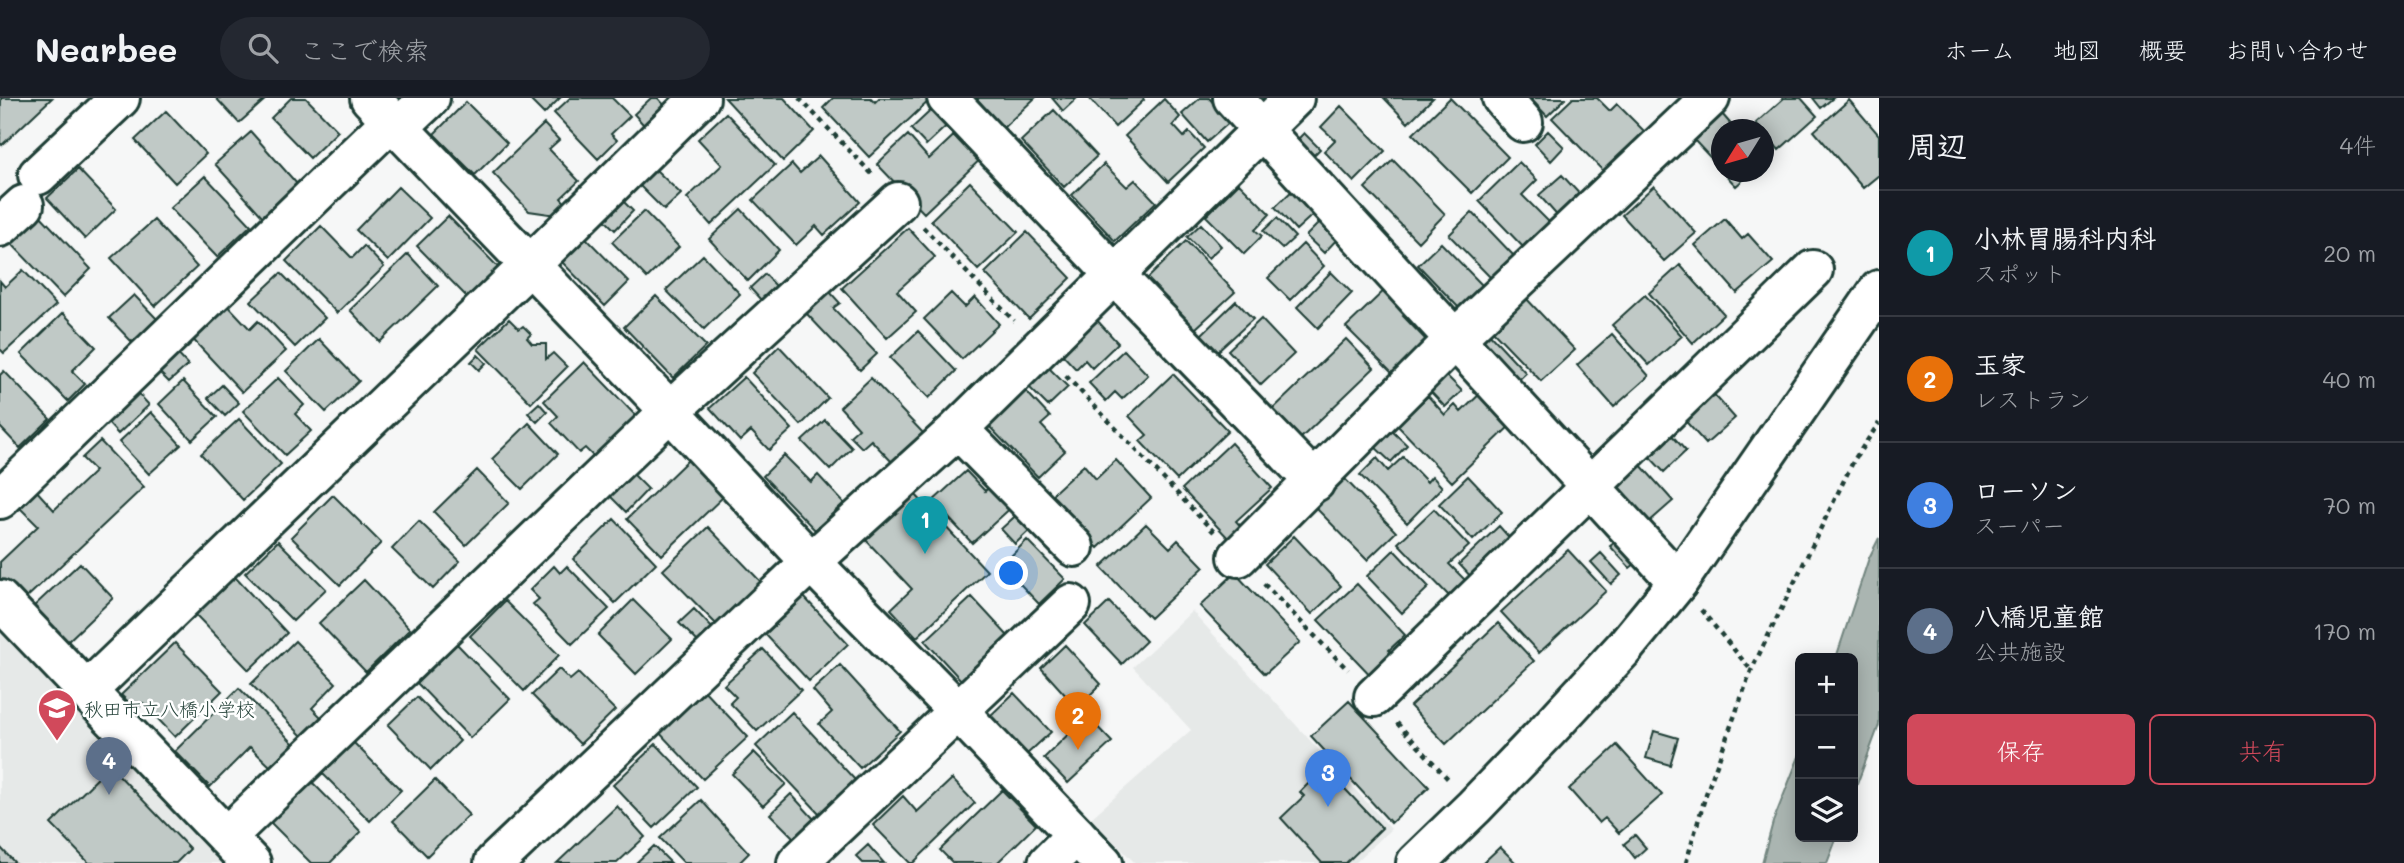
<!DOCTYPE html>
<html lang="ja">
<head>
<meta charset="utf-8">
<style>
	:root { --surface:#171b24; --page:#242831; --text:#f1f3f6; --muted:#9ea1a6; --line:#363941; --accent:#d1495b }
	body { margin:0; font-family:Mali,"Klee One",sans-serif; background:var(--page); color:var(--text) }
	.controls { position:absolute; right:21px; bottom:21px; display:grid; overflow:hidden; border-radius:10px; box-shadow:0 4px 18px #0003 }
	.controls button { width:63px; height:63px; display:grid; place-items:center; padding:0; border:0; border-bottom:2px solid var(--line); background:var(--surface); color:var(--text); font:35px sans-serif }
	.compass { position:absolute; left:1711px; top:21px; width:63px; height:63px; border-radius:50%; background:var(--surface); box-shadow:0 4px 18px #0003; rotate:233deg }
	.you { position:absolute; left:1012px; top:476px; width:24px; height:24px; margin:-18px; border:5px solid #fff; border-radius:50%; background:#1a73e8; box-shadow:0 0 0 10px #1a73e833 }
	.badge { display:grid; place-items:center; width:46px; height:46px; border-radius:50%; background:var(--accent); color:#fff; font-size:23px; font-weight:700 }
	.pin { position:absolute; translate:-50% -58px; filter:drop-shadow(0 2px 4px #0008) }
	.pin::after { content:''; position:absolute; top:37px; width:24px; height:21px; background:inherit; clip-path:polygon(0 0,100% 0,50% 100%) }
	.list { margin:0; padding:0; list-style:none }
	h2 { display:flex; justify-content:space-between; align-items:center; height:91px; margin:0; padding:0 28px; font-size:30px }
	h2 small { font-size:23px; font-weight:400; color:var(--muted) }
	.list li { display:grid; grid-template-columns:46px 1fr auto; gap:21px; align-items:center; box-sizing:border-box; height:126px; padding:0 28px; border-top:2px solid var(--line) }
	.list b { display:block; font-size:26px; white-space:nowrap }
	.list p { margin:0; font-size:23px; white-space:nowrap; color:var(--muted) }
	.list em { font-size:23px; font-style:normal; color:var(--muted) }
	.actions { display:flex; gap:14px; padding:21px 28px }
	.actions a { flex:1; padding:16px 0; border:2px solid var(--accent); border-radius:10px; text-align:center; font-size:24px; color:var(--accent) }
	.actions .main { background:var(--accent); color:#fff }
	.icon { flex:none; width:38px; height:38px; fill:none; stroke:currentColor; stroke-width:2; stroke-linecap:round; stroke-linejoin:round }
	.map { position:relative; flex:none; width:1879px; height:765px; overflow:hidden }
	header { display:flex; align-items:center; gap:42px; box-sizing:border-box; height:98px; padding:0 35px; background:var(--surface); border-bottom:2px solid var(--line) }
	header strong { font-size:33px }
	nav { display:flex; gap:38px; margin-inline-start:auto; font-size:24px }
	.search { width:490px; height:63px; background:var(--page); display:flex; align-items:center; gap:18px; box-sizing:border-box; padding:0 24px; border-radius:38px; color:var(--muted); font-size:26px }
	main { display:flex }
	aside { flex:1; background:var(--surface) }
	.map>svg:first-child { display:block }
	.built { fill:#e6e9e8 }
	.water { fill:#aab5b1; stroke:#72857f; stroke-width:2 }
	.building { fill:#c0c9c6; stroke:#1f3d34; stroke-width:2 }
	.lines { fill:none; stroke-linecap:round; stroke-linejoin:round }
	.minor-casing { stroke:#1f3d34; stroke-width:44 }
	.tertiary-casing { stroke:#1f3d34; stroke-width:44 }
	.path { stroke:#1f3d34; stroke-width:4.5; stroke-dasharray:5 5; stroke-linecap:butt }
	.minor { stroke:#fff; stroke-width:38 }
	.tertiary { stroke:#fff; stroke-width:38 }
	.labels { text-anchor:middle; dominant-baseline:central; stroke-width:5; stroke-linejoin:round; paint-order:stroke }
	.poi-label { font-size:19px; fill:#1f3d34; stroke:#fff; text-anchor:start }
</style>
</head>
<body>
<header>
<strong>Nearbee</strong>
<div class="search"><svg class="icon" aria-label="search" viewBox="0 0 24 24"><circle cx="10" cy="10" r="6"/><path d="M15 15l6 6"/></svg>ここで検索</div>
<nav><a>ホーム</a><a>地図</a><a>概要</a><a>お問い合わせ</a></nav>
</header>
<main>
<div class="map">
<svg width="1879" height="765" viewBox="0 0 1879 765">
	<rect width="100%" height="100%" fill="#f6f7f7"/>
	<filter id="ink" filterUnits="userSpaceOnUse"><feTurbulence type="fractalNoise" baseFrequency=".0143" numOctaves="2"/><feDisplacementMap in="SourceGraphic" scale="14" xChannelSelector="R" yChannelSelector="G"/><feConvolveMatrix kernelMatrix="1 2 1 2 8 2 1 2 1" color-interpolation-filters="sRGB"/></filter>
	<g filter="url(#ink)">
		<!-- built -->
		<path class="built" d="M1192,513L1391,731L1355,765H1135L1091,720L1191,632L1133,569Z
			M0,524L228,765H0Z"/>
		<!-- water -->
		<path class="water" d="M1879,440V627L1853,697V560H1836L1869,460Z
			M1800,656V739H1837L1827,765H1762L1773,724Z"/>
		<!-- building -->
		<path class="building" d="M1,0H52L2,47L0,45Z
			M216,0H267L239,25Z
			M291,0H306L338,33L310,60L271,20Z
			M528,0H560L544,16Z
			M570,0H612L630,18L611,36L617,42L598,61L554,15Z
			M651,0H658L672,16L651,35L634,16Z
			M725,0H784L814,33L783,63Z
			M833,0H871L875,4L879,0H932L869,59L823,10Z
			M976,0H1035L1003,30Z
			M1052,0H1077L1063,13Z
			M1089,0H1143L1144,2L1115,29Z
			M1200,0H1209L1230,24L1207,44L1182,16Z
			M1384,0H1433L1408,25Z
			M1450,0L1508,59L1472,95L1413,36Z
			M1530,0H1566L1547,18Z
			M1573,0H1597L1610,13L1617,6L1649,38L1608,78L1552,20Z
			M1784,0H1801L1817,18L1779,52L1756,25Z
			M1813,0H1833L1821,10Z
			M1164,1L1180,19L1173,27L1184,39L1189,34L1204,50L1168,84L1125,38Z
			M1849,2L1879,37V77L1863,90L1814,33Z
			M466,4L507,45L475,77L434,36Z
			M940,4L955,20L926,47L911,31Z
			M1341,8L1385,53L1354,84L1324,53L1335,42L1321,29Z
			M1054,12L1097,58L1064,89L1021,43Z
			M166,13L206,56L175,85L135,42Z
			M726,15L775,67L711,127L687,100L722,67L698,41Z
			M1722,16L1736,32H1722V72L1694,42Z
			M544,26L559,42L549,51L579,83L561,100L567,107L556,117L529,113L493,75Z
			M962,30L986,56L924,115L877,66L908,37L929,61Z
			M1548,33L1564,49L1551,63L1535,46Z
			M251,34L298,87L263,119L215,66Z
			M1304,35L1320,51L1313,58L1297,42Z
			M819,58L860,104L824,137L816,128L796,147L753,102L792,66L800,75Z
			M1393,62L1445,116L1418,144L1365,90Z
			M1519,64L1537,82L1522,97L1551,126L1525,151L1479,103Z
			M1104,66L1127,89L1135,82L1156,104L1115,143L1072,97Z
			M78,71L116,111L85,141L47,100Z
			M655,71L681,96L664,112L639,87Z
			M1723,74H1752L1736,88Z
			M1562,77L1584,101L1561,122L1539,97Z
			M205,78L251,127L217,159L170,110Z
			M970,84L1018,134L978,172L931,122Z
			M1239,85L1270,116L1255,132L1262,138L1244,156L1206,118Z
			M1654,88L1696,135L1664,163L1622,117Z
			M398,89L430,120L388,163L356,132Z
			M1295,90L1317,113L1296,132L1275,109Z
			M619,99L633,113L615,132L600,117Z
			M741,111L779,152L748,183L709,141Z
			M644,113L679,149L647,180L612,144Z
			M1472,114L1514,158L1491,180L1449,137Z
			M38,115L91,171L63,199L9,143Z
			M448,118L498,169L468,200L417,148Z
			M1277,120L1295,139L1282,151L1263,133Z
			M1323,121L1340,138L1324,155L1306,138Z
			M1725,121L1742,141L1748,136L1773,164L1737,195L1695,147Z
			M154,122L197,169L155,208L111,160Z
			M1201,126L1221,148L1208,160L1187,139Z
			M321,128L352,160L364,148L384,169L337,215L286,163Z
			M908,130L935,159L897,193L916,214L887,240L842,190Z
			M1027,134L1071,180L1029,221L985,175Z
			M584,138L629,184L605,208L560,162Z
			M1186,143L1235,194L1195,231L1147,181Z
			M1441,145L1483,188L1459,210L1418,167Z
			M1303,146L1324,168L1290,202L1268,180Z
			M408,156L438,188L380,244L350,212Z
			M703,157L740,196L704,231L666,192Z
			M1680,167L1724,216L1693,245L1649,195Z
			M23,172L56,207L4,255L0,251V183L5,189Z
			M1331,174L1352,195L1318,230L1297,209Z
			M281,175L325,220L295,249L251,203Z
			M765,176L776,188L761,202L750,190Z
			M1390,187L1412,210L1403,218L1427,243L1393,276L1346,229Z
			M829,193L840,205L833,210L877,256L860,272L806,215Z
			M951,195L965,209L975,199L999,226L962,261L924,221Z
			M134,197L158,222L133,245L109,220Z
			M1645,197L1682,238L1649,267L1612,227Z
			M656,198L706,248L673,280L624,229Z
			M1524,198L1575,252L1541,283L1490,230Z
			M223,202L250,231L258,223L286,253L242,294L187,235Z
			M1236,203L1253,221L1217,254L1201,237Z
			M63,215L96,249L72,273L85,286L68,303L21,256Z
			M1095,220L1118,245L1092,270L1085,262L1076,271L1059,253Z
			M509,221L519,231L523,228L531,236L527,240L532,246H546V261L553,255L567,269L531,305L478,251Z
			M1261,221L1294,256L1261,287L1228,252Z
			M1486,232L1526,275L1512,288L1472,244Z
			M918,233L956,273L929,300L890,260Z
			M1612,236L1649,278L1614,309L1577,267Z
			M319,241L359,283L326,314L286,273Z
			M1346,241L1374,270L1301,340L1273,311Z
			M779,248L828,300L801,327L752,275Z
			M174,252L188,267L169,284L155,270Z
			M1124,252L1148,277L1122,301L1115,294L1106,303L1089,285Z
			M478,257L486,265L479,272L471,264Z
			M584,264L636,318L594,359L585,350L579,355L551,325L558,318L544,303Z
			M1045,266L1068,289L1048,308L1025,285Z
			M4,273L50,321L20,350L0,329V277Z
			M1173,276L1228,333L1177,382L1140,343L1147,337L1129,318Z
			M1446,277L1462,293L1445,309L1430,293Z
			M744,279L792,331L769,352L751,333L740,343L710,310Z
			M278,280L304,307L295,316L311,333L285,357L243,313Z
			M871,280L924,336L893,365L871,342L862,350L850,338L859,330L840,309Z
			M183,283L217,319L192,342L159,306Z
			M222,287L239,305L225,318L208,300Z
			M1024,291L1050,319L1041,327L1065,353L1038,379L987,326Z
			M1485,291L1515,323L1452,384L1397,327L1428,298L1445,317L1455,307L1461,314Z
			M135,292L149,307L118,336L105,322Z
			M1710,292L1735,320L1706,346L1681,318Z
			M539,305L547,314L537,324L528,315Z
			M151,314L181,347L149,376L119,344Z
			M239,321L281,366L243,402L201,356Z
			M825,322L852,350L830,372L802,343Z
			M529,325L558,356L522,391L492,361Z
			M1391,332L1407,347L1391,364L1375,349Z
			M1669,334L1686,353L1664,374L1646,355Z
			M100,343L144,389L22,504L0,480V464L38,428L18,408L35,391L54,412L95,373L82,360Z
			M1231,345L1272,390L1236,423L1244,432L1231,443L1182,391Z
			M784,357L811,384L818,377L844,405L815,432L763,378Z
			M1403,359L1427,384L1432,378L1442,389L1407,425L1360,377L1377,360L1388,373Z
			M688,362L723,399L662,457L627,421Z
			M1116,362L1151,400L1098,450L1049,399L1084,367L1096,381Z
			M1639,365L1673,403L1649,424L1616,386Z
			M477,372L509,405L466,447L434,414Z
			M966,373L985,393L994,385L1014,407L972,445L933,403Z
			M632,375L648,391L626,414L610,398Z
			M1468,378L1502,414L1473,442L1439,406Z
			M1345,381L1396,434L1367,462L1316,410Z
			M913,394L987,473L917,539L891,511L912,491L864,440Z
			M333,397L381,445L340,487L291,439Z
			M1434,411L1469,448L1449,466L1466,483L1450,499L1398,445Z
			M1022,412L1036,426L1015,446L1001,431Z
			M614,421L656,465L615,505L573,461Z
			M419,423L460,463L433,491L392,451Z
			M1146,426L1170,450L1178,442L1204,469L1150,520L1101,469Z
			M1499,428L1514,445L1474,482L1459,466Z
			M708,429L763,486L719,529L663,472Z
			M1294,438L1341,488L1312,516L1265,466Z
			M1620,440L1640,462L1630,470L1610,448Z
			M1027,442L1065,481L1039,506L1002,467Z
			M278,443L326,491L293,523L245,475Z
			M1394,452L1429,489L1402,515L1367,478Z
			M1568,452L1606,493L1539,555L1501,514Z
			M1601,455L1621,477L1611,486L1591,464Z
			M80,465L113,500L66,545L32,510Z
			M554,468L560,475L567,468L609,511L572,546L533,506L539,501L530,492Z
			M1235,475L1300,544L1265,576L1200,508Z
			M235,479L287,535L249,572L195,516Z
			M364,482L410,531L366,574L319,525Z
			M1357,486L1405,537L1389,552L1398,561L1376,583L1318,522Z
			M804,499L848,546L809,583L765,536Z
			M972,499L1008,538L961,582L925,543Z
			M633,502L672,541L636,576L598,537Z
			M505,503L559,557L524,593L470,538Z
			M1109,504L1146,543L1122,566L1085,527Z
			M694,511L716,534L702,548L679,525Z
			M1498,525L1534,563L1446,646L1410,608Z
			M295,543L336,585L312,610L322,620L303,639L251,586Z
			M175,545L222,593L175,639L143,605L137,612L121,597Z
			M457,546L510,601L470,640L417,585Z
			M1065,547L1101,586L1077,610L1041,570Z
			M763,551L801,592L757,633L730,605L736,599L724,587Z
			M840,567L900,633L860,670L819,626L832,614L813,592Z
			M559,571L570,582L578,575L615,612L580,646L532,597Z
			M701,589L748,639L703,681L656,631Z
			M239,590L294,646L271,669L250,649L210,689L175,653Z
			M1014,595L1051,634L1026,657L990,618Z
			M417,599L460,643L431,672L388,627Z
			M1349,603L1429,689L1391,725L1311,638Z
			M792,614L856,683L820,716L756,648Z
			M1087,618L1112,644L1068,685L1044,660Z
			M1654,633L1678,640L1670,667L1646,660Z
			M352,643L401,692L370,723L321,674Z
			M656,646L697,689L654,730L613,687Z
			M1617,647L1662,697L1619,735L1605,720L1599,725L1569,691Z
			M754,654L786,686L763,708L732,676Z
			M110,668L190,751L176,765H89L51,726Z
			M1328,673L1382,730L1346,765H1322L1281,720L1304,698L1300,694L1316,678L1319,682Z
			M952,681L975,705L913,765H910L873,727L903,698L917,714Z
			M310,682L361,734L330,765H311L269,723Z
			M435,682L469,717L427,758L393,723Z
			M1002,692L1036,727L997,765H953L940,752Z
			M791,696L814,721L794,740L770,716Z
			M701,702L749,755L739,765H684L660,740Z
			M617,708L645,739L617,765H557Z
			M1635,737L1646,750L1635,760L1624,746Z
			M868,747L884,765H863L856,758Z
			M654,748L671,765H636Z
			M0,749L15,765H0Z
			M1500,749L1516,765H1483Z"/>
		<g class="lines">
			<!-- minor casing -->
			<g class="minor-casing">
				<path id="minor" d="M947,0L1114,176L1315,384
					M1233,0L1678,484
					M1502,0L1523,24
					M398,30L430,0
					M38,77L120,0
					M0,129L24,107
					M958,331L1074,449
					M0,401L391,23
					M1238,459L1455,241L1710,0
					M0,502L251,765
					M87,593L529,168L700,0
					M1374,599L1813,172
					M226,739L670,313L898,104
					M494,765L811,464L958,331L1294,0
					M797,765L1071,506
					M1048,765L1076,737"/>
			</g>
			<!-- tertiary casing -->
			<g class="tertiary-casing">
				<path id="tertiary" d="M370,0L670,313L811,464L958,613L1103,765
					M1416,765L1474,709L1548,632L1623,551L1678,484L1879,192"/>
			</g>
			<!-- path -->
			<path class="path" d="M799,0L873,77
				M923,129L1014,223
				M1066,278L1214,434
				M1264,486L1348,572
				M1701,512L1751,572
				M1397,625L1450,683
				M1686,765L1706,696L1751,573L1854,362L1879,325"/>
			<!-- minor -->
			<use href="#minor" class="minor"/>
			<!-- tertiary -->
			<use href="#tertiary" class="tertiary"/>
		</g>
	</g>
	<!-- icons -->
	<defs>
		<g id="school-pin" transform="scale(2.0125)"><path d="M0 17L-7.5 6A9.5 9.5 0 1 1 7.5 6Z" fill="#d1495b" stroke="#fff"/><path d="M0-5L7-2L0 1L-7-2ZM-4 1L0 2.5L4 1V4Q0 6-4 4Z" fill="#fff"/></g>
	</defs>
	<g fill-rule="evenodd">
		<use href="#school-pin" x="57" y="610"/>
	</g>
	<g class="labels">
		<!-- poi labels -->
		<g class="poi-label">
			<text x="84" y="610">秋田市立八橋小学校</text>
		</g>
	</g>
</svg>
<div class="controls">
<button>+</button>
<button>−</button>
<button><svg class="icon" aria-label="layers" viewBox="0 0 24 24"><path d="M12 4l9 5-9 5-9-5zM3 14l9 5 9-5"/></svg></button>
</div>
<svg class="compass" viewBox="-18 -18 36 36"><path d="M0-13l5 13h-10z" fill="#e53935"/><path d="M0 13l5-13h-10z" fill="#9ea1a6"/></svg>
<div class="you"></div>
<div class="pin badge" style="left:925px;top:456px;background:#0f9aa8">1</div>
<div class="pin badge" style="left:1078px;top:652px;background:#e8710a">2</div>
<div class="pin badge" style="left:1328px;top:709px;background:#3f7fe0">3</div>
<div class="pin badge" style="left:109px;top:697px;background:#5c6f8a">4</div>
</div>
<aside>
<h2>周辺<small>4件</small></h2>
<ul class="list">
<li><span class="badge" style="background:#0f9aa8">1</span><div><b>小林胃腸科内科</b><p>スポット</p></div><em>20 m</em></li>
<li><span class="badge" style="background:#e8710a">2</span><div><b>玉家</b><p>レストラン</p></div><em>40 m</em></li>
<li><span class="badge" style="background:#3f7fe0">3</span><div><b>ローソン</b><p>スーパー</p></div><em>70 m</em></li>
<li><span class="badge" style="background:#5c6f8a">4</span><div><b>八橋児童館</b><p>公共施設</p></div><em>170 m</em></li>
</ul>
<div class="actions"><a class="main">保存</a><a>共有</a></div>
</aside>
</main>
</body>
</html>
